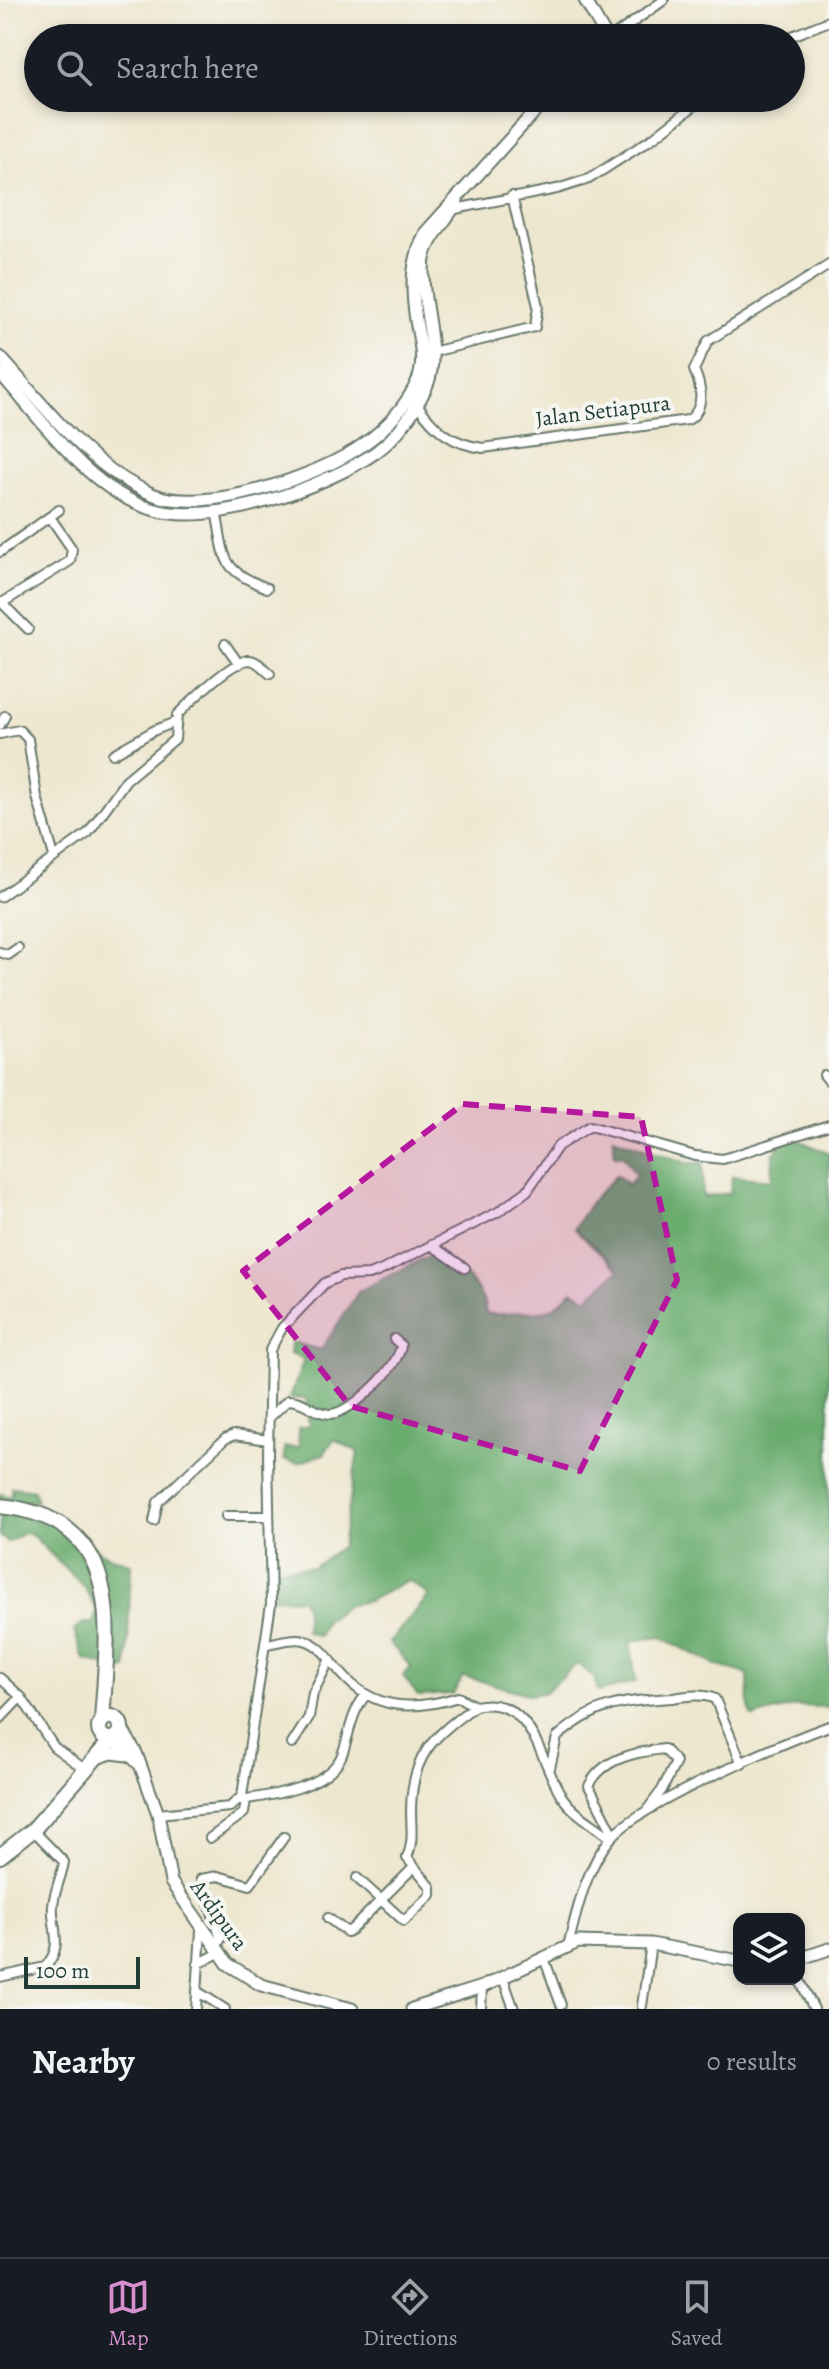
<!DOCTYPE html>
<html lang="en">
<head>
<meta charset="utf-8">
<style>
	:root { --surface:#171b24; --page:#242831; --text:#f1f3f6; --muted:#9ea1a6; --line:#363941; --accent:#d690ce }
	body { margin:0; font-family:Alegreya,serif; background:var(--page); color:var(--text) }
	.controls { position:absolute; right:24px; bottom:24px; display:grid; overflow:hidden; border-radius:16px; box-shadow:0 4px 12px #0003 }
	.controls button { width:72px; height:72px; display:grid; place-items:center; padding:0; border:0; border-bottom:2px solid var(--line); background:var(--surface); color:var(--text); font:40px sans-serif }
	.scale { position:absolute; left:24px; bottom:20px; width:116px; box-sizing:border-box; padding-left:8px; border:4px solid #1f3d34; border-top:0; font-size:22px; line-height:28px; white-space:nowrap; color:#1f3d34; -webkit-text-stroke:6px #f6f6f2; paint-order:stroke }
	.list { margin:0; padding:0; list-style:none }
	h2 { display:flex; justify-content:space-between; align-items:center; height:104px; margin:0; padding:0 32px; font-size:34px }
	h2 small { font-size:26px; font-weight:400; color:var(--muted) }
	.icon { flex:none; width:44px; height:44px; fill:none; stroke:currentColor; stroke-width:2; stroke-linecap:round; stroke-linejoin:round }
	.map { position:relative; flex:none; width:829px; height:2009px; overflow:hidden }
	.search { position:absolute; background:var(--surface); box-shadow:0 4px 12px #0003; left:24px; right:24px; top:24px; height:88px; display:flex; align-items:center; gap:20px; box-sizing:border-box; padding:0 28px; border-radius:44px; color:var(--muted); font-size:30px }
	.sheet { height:248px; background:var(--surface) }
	nav { display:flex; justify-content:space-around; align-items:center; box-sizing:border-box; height:112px; border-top:2px solid var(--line); background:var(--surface); font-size:22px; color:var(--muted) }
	nav a { display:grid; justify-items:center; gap:4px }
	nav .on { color:var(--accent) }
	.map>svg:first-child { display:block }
	.forest { fill:#6bac6e; stroke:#457451; stroke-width:2 }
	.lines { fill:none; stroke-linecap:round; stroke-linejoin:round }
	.street-casing { stroke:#67786a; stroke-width:12 }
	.secondary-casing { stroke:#67786a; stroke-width:15 }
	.highway-casing { stroke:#67786a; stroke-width:18 }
	.street { stroke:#fff; stroke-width:8 }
	.secondary { stroke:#fff; stroke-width:11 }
	.highway { stroke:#fff; stroke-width:14 }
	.marked { fill:#b5179e; fill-opacity:0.2; stroke:#b5179e; stroke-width:6; stroke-dasharray:16 10; stroke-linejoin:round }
	.labels { text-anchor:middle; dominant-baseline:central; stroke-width:8; stroke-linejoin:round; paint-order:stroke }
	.street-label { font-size:22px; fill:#1f3d34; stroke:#f6f6f2 }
</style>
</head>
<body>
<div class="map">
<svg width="829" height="2009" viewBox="0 0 829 2009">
	<rect width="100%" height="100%" fill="#f6f6f2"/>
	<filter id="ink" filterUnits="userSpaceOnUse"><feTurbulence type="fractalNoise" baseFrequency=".0125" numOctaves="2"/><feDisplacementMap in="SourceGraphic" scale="16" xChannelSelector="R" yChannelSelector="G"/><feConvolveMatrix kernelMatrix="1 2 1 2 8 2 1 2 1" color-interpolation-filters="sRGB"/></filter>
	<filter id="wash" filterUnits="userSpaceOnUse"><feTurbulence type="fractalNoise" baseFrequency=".006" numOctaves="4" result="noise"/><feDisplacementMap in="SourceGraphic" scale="32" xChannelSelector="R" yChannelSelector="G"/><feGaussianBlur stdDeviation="1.8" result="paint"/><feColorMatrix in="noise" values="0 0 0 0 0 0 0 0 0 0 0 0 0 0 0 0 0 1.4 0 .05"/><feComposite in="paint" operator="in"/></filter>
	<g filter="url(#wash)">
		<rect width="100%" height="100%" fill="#eee7cf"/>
		<!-- forest -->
		<path class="forest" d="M613,1137L687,1163H703V1197L730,1193L732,1176L772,1180L773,1156L782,1140H798L829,1153V1707L797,1706L753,1717L749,1708L748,1674L718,1666L661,1637L630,1641L636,1682L598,1692L594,1677L577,1664L545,1692L531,1695L463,1676L453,1694L418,1696L403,1676L411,1667L389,1642L429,1596L408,1580L368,1601L348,1605L325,1621L318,1636L305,1631L306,1610L302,1599L273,1598L276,1568L314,1567L342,1546L358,1452L334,1439L324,1454L298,1463L284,1460V1447H299L298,1428L309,1426L306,1399L290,1398L304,1359L290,1354L291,1342L321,1350L359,1291L436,1252C455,1265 485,1288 486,1313C503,1317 508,1312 523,1312C549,1312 554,1311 572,1290L587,1298L619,1270L574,1228L594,1198L617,1175L628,1185L636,1175L623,1155L615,1156Z
			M12,1487L34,1490L37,1501L10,1502L86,1537C96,1556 113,1556 131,1564L127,1669L119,1670L84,1659L74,1631L83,1623H93L97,1610L84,1587L33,1536L24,1533L8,1542L0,1536V1494L12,1497Z"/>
	</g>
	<g filter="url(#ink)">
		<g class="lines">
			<!-- street casing -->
			<g class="street-casing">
				<path id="street" d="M611,38L664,0
					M787,38L829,21
					M450,210L557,189L589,179L653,138L704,98
					M432,352L535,327L538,306L512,196
					M417,404C435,430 452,444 483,448L688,420C705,409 702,387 694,370L708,341L829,265
					M216,511C226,560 219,569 267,588
					M0,552L59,510
					M1,602L28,629
					M2,603L70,561L72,549L50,517
					M225,644L239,664
					M0,725L5,716
					M0,734L19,730L28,739L37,797L54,856
					M113,754L155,730L173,723
					M0,897L88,833L126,780L175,739L177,715C190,702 231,661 249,660C257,660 264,669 270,674
					M0,952L8,955L18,948
					M824,1075L829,1081
					M431,1245L465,1268
					M270,1417L288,1400C305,1400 313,1413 330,1414C351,1414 400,1366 401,1345L394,1339
					M226,1516H269
					M154,1521L158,1502L225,1439L234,1435L268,1440
					M267,1644C278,1642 293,1637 304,1640C320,1644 330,1660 340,1672C373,1711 414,1711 458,1697L475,1706
					M0,1678L21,1697L54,1747L86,1770
					M0,1719L21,1697
					M292,1744L309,1717L313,1693L330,1659
					M550,1768L557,1737C598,1702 621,1702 672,1698C685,1696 703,1693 715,1699L742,1764
					M239,1800C271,1796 332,1787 343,1752C350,1732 351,1712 366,1695
					M158,1814L230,1807L242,1796L271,1604L268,1455L270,1350L282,1328L325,1283L341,1276L369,1275L380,1271L498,1212L527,1191L558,1146L590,1126L695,1156L723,1159L829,1125
					M614,1835L589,1786C602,1758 636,1752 664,1749L676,1762L662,1790L647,1810
					M210,1838L244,1813L246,1799
					M357,1878L404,1921L431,1895V1887L407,1858C414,1841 411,1829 411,1809C412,1754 433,1737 475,1706C534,1693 541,1767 563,1798C574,1814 595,1825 611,1838
					M328,1918L347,1932L352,1929L413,1868
					M568,1946C577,1910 586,1867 611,1838C640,1804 782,1743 829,1726
					M215,1948L221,1939L201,1879L218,1876L250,1885L284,1837
					M544,1958L561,2005
					M198,1964L219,1953
					M0,1977L45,1967C65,1946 51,1926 53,1906C54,1891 62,1876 64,1862L33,1830
					M503,1978L514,2009
					M799,1979L814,2009
					M197,1991L225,2009
					M642,2006L651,1944
					M196,2009L201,1930
					M481,2009L482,1987"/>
			</g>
			<!-- secondary casing -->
			<g class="secondary-casing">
				<path id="secondary" d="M585,0L607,38
					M0,357C46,407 87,466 152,494C203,516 321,476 364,444C387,428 407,405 418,380C426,360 419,340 416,320C411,288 411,261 426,232L547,98
					M0,373C41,419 90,491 152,509C211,528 326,487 376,452C398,436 416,410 427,385C442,350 418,299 424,259C428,238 447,220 457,202
					M122,1729L136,1753L158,1814L171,1882L228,1964L261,1985L352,2009
					M114,1739L138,1763
					M96,1758L112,1753L128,1755
					M799,1959L829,1949
					M412,2009L482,1987L578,1942L651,1944L739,1961"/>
			</g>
			<!-- highway casing -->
			<g class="highway-casing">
				<path id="highway" d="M0,1506C127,1519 108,1625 102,1721
					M99 1728a11 11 0 1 1 22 0a11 11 0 1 1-22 0Z
					M0,1856L33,1830L112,1739"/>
			</g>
			<!-- street -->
			<use href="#street" class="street"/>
			<!-- secondary -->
			<use href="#secondary" class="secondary"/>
			<!-- highway -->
			<use href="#highway" class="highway"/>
		</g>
	</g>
	<!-- marked area -->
	<path class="marked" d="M463,1104L641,1117L677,1280L580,1471L350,1406L243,1271Z"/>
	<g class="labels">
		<!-- street labels -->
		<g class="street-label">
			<text transform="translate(603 411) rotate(-7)">Jalan Setiapura</text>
			<text transform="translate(219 1915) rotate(54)">Ardipura</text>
		</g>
	</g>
</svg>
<div class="controls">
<button><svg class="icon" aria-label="layers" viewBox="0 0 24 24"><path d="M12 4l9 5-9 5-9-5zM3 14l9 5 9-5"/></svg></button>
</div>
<div class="scale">100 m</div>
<div class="search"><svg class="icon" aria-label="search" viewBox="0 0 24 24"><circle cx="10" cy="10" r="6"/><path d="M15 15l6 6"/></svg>Search here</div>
</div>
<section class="sheet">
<h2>Nearby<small>0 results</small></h2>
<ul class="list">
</ul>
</section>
<nav>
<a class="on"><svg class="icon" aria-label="map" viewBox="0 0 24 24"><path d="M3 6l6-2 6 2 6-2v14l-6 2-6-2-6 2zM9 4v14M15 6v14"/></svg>Map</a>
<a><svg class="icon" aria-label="directions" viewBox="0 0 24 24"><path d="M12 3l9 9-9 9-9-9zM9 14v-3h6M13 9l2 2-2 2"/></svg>Directions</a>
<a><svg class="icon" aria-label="saved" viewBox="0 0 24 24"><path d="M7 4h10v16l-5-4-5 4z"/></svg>Saved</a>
</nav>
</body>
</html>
